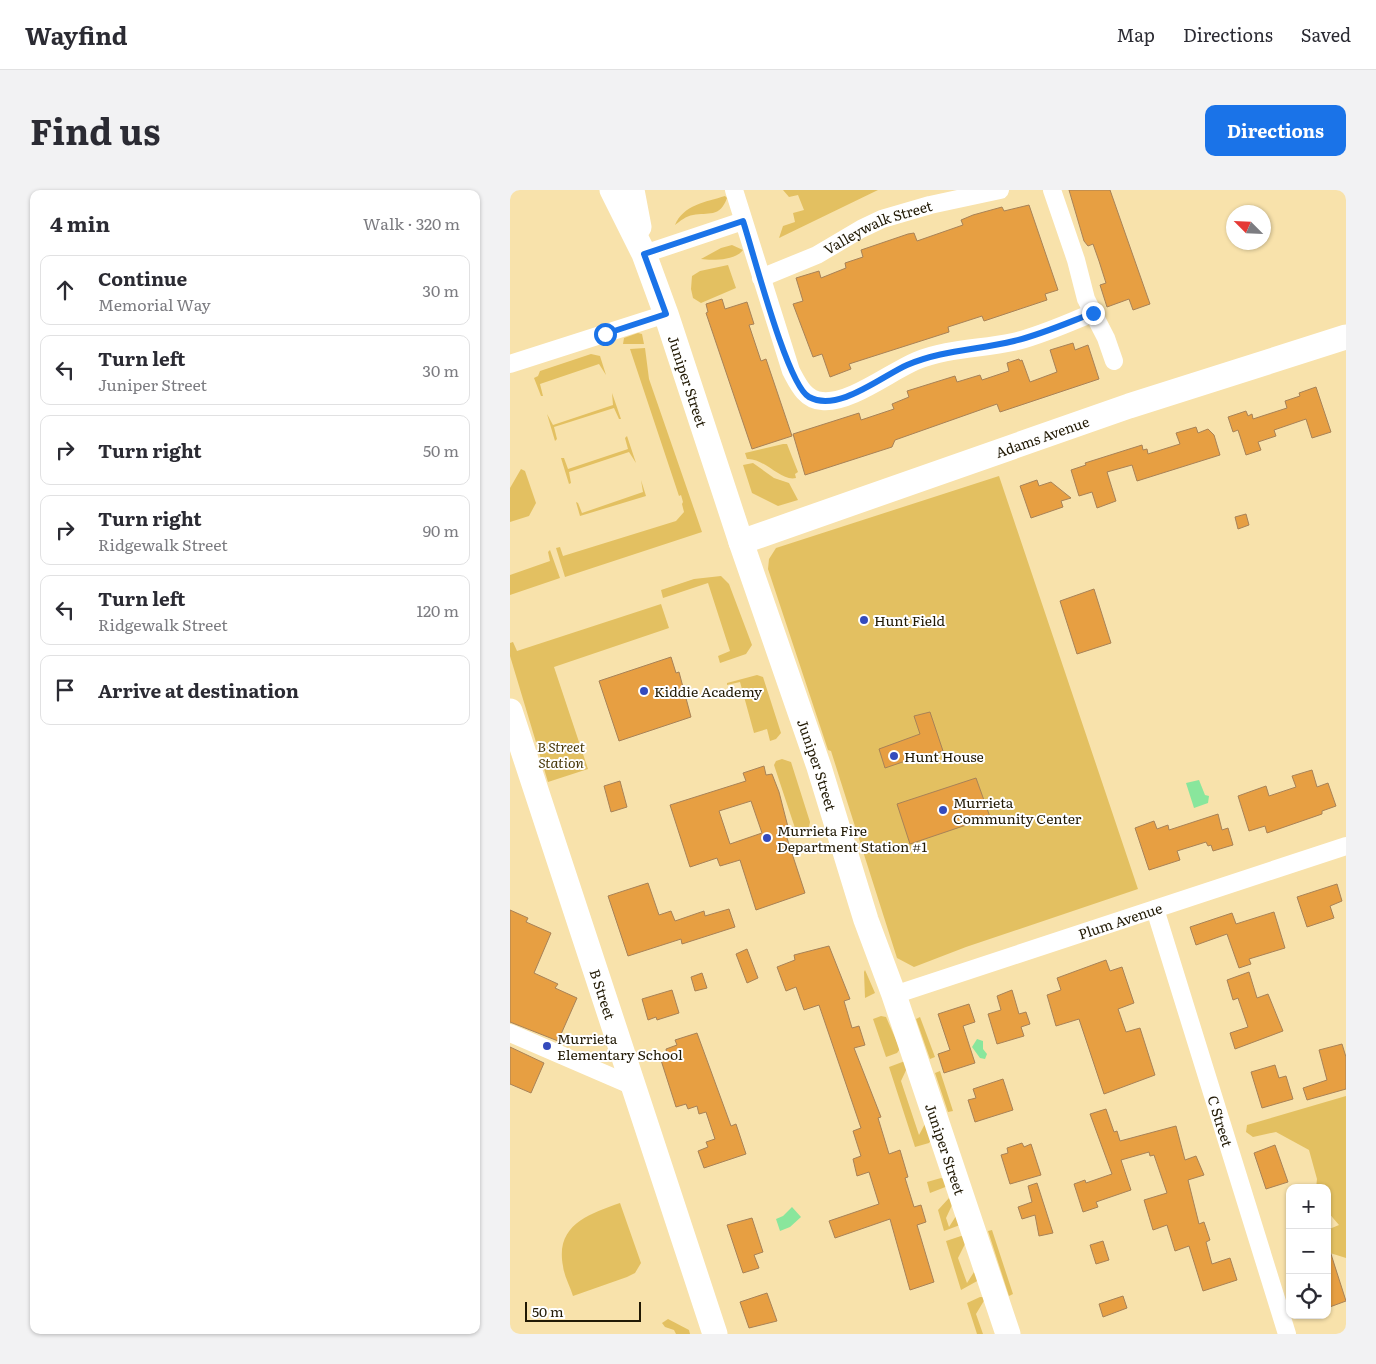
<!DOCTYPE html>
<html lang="en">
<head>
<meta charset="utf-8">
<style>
	:root { --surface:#fff; --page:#f2f2f3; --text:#2b2b33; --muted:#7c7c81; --line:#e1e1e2; --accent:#1a73e8 }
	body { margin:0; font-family:Literata,serif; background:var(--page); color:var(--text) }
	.controls { position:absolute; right:15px; bottom:15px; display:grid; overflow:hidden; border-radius:10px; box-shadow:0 1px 4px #0004 }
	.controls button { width:45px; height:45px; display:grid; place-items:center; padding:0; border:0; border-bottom:1px solid var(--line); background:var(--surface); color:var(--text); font:25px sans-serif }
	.compass { position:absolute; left:716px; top:15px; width:45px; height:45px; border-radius:50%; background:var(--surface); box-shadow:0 1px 4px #0004; rotate:294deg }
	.scale { position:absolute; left:15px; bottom:12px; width:116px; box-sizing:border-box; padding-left:5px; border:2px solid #211904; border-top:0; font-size:14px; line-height:18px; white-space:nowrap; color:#211904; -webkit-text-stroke:4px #fff; paint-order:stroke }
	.stop { position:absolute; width:15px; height:15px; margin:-11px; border:4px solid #1a73e8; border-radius:50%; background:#fff }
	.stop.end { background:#1a73e8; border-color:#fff; box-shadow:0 1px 5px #0008 }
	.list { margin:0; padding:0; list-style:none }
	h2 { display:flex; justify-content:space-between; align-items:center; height:65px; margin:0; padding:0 20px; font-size:21px }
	h2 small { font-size:16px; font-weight:400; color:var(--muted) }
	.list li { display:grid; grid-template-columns:32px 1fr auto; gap:15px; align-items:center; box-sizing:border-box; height:70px; margin:0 10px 10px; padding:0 10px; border:1px solid var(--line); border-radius:10px }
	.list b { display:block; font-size:19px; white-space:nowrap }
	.list p { margin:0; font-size:16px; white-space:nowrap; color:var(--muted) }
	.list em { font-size:16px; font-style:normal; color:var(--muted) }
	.icon { flex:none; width:28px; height:28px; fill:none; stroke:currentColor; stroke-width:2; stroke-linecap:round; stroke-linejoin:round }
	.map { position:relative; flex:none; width:836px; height:1144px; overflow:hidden; border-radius:10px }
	header { display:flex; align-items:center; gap:30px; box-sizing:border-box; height:70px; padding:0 25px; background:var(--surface); border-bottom:1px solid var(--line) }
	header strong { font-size:24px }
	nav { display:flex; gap:28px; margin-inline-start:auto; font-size:18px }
	.intro { display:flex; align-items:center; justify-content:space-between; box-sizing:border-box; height:120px; padding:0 30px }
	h1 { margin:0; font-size:35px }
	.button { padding:12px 22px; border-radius:10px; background:var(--accent); color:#fff; font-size:18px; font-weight:700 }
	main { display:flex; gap:30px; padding:0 30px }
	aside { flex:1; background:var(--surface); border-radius:10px; box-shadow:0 1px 4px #0004 }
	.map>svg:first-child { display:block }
	.green { fill:#e3c061 }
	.water { fill:#89e69c }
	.building { fill:#e79f42; stroke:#a88257; fill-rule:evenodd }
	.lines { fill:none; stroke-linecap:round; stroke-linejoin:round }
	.street { stroke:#fff; stroke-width:18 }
	.secondary { stroke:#fff; stroke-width:25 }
	.route { stroke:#1a73e8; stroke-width:6 }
	.poi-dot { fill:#344bbd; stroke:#fff; stroke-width:2 }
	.labels { text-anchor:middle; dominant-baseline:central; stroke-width:4; stroke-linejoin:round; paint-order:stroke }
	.street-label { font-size:14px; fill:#211904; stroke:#fff }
	.poi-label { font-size:14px; fill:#211904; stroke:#fff; text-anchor:start }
	.park-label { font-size:14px; font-style:italic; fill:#493909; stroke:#fff }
</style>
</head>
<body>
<header>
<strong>Wayfind</strong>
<nav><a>Map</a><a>Directions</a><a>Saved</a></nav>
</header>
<div class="intro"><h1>Find us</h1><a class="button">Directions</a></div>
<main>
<aside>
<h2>4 min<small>Walk · 320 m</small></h2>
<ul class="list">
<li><svg class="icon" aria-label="ahead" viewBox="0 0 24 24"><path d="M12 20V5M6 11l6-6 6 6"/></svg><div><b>Continue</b><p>Memorial Way</p></div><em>30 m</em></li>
<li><svg class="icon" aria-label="left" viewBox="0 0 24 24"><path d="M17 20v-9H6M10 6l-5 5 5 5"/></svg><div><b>Turn left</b><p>Juniper Street</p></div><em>30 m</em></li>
<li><svg class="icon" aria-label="right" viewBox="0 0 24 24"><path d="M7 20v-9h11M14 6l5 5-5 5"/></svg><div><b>Turn right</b></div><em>50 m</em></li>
<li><svg class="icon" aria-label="right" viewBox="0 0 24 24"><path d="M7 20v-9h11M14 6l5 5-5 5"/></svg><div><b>Turn right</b><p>Ridgewalk Street</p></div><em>90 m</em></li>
<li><svg class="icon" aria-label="left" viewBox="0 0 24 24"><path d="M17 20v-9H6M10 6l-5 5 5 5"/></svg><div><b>Turn left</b><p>Ridgewalk Street</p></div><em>120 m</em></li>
<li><svg class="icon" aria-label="arrive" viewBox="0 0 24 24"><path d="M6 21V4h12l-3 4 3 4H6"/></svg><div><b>Arrive at destination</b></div></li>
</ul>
</aside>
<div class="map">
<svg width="836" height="1144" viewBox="0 0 836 1144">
	<rect width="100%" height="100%" fill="#f8e2ab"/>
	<!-- green -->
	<path class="green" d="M273,0H368L269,48L273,36L285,32L283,23L294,20L288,5L279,7Z
		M215,6L217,8C210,28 198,22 183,25C176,26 170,31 165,35C173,15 196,12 215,6Z
		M222,55L233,60C226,70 203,71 191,69L211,58Z
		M218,75L226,98L191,113L183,108L181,99L182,86L190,81Z
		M128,143L132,144L134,154H113L114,148Z
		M135,158L139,189L192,342L55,387L46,358L50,357L53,366L166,331L174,322L172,314L173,312L171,305L169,306L120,159Z
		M81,164L90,166L96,185L89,174L30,194L33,206H31L24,188L28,186L30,181Z
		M102,203L111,229H109L104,218L44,237L47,249L45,251L37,224L43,235L103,215Z
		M117,246L126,273L119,262L59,282L61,293L59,294L51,268H54L58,279L118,259L115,248Z
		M273,254H277L288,282L285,284L286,288C271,292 255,268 237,269L235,263Z
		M243,273L264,288L279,293L288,310L268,316L242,303L233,275Z
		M11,279L15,281L26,313L19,326L0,332V298Z
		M489,286L628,699L456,757L404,777L387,768L321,561L318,560L258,379L259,369L266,358Z
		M131,290L136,306L70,326L66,312L68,313L72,323L133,302Z
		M40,360L50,388L0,405V385L40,371L38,362Z
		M211,386L219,394L242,455L236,464L210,473L208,466L220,461L198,393L153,408L151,400L184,389Z
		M151,414L159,438L44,477L78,579L38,592L0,466V453L3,452L7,461Z
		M247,485L253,487L271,543L266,549L260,551L257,539L244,543L230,492L217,495V493Z
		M272,569L281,572L300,632L299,637L288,647L264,575L266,571Z
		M355,780L365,803L355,808L354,782Z
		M371,826L376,827L390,859L387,863L376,867L363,829Z
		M410,827L425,867L420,869L406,829Z
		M395,871L398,876L391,891L409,945L415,934L422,949L419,953L405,957L379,877Z
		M430,881L443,921L438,922L425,883Z
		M836,906V1068L817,1062V1040L829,1035L817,1021V998H806L807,989L799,960L766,942L743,947L736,942L737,935Z
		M431,988L435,989L438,996L420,1003L417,992Z
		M439,1008L443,1013L436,1028L439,1037L446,1026L450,1035L434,1041L428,1020Z
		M110,1013L131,1073L125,1083L117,1087L63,1106C60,1096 54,1086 53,1076C45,1035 79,1024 110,1013Z
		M482,1040L503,1104L499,1106L478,1041Z
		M451,1046L455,1047L456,1052L448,1068L457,1093L464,1082L469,1090L451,1100L436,1051Z
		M470,1107H474L475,1109L466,1124L473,1144H467L457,1113Z
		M158,1129L179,1140L180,1144H166L164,1140L155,1137L152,1133Z"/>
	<!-- water -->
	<path class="water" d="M689,590L695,605L699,606L698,613L684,618L676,593Z
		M467,849L473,851V859L477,864L475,869L470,868L462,857Z
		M282,1017L291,1027L280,1037L270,1041L266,1029L273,1026Z"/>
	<!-- building -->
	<path class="building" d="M559,0H600L640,114L623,120L619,109L597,117L590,95L596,93L589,71L583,54L578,56L574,51Z
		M519,15L548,100L535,104L537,110L474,131L472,126L438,137L439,142L339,174L341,179L320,187L312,164L303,167L283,114L293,111L286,88L309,81L311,88L336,78L335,73L353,67L351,60L398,44L404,43L407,51L453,35L451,30L463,25L492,17L494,21Z
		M212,109L215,119L237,112L244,134L239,135L251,171L256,169L282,246L242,259L196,123L198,122L196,114Z
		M563,153L565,160L578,155L589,189L490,222L487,214L385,250L382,257L295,285L283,244L349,223L351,230L384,219L382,214L399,207L397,201L445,186L447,192L470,185L472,190L499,181L497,173L509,169L510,171L512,170L520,192L547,182L540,160Z
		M806,197L821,242L802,248L796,229L764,240L766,246L748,252L751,260L736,265L728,240L723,242L718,227L736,221L738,226L742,224L743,229L777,218L775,211L790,206L789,203Z
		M686,237L688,243L698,239L704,245L710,265L627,291L622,275L597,282L606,311L587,318L582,302L569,306L561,280L576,275L575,273L632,255L633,260L637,259L638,264L670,254L666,243Z
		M527,290L529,296L541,292L561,308L551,311L553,317L521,328L510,296Z
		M736,324L739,335L728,339L725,327Z
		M584,399L601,453L567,464L550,411Z
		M161,467L166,483L169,482L181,527L109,551L89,491Z
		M420,522L433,561L417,566L416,564L375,578L369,559L410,544L404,526Z
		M254,576L256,585L262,584L269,602L278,637L274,639L295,703L246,720L230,670L210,676L207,668L180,677L160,615L236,591L233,583ZM241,611L252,643L220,654L209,621Z
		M802,580L807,597L818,593L826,616L812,621V624L757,643L755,636L739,641L728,606L756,596L759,606L786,597L782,586Z
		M466,588L480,627L400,654L387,614Z
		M110,591L117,617L101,622L94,596Z
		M708,624L712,640L718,638L723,655L703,661L701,655L698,656L696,652L667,661L670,670L639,680L625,638L644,631L647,639L658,635L659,640Z
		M138,693L149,725L161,721L165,731L194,721L195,726L219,719L225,737L172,754L171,749L118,766L98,706Z
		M827,694L832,711L820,716L824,728L797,737L787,707Z
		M0,720L18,728L16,732L41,743L24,783L48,794L45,798L67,808L48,851L0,832Z
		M764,722L775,758L739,769L741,774L729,778L717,744L686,755L680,737L722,723L726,734Z
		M319,756L340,809L334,811L342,838L349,836L355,855L344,858L371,927L368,928L379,964L390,960L398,987L395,988L404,1017L411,1015L416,1032L407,1035L424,1092L400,1100L380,1029L325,1048L319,1031L369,1014L359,982L347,986L343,969L351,966L343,941L351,938L309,815L294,820L286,797L276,801L267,777L285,770L284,765Z
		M237,759L248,788L237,793L226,764Z
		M596,770L600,781L612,777L624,813L608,819L616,842L630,838L645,885L594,904L569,829L546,836L537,805L551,800L547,788Z
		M739,782L747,808L758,804L773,841L725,859L720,843L738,837L728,808L723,810L717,790Z
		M192,783L197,798L185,801L181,787Z
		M162,800L169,823L147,830L146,827L138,830L132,809Z
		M502,800L509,824L516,822L520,834L511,837L514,846L487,854L478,824L491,820L487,806Z
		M459,814L465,832L453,836L465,873L434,883L428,864L440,860L428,824Z
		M187,843L221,936L226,934L236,964L194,978L188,961L198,957L196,952L205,949L196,922L189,924L187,916L178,919L176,914L166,917L150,867L157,864L156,859L167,855L165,850Z
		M832,854L836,867V899L797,910L793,898L817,890L809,860Z
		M0,857L34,873L21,903L0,894Z
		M765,875L769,888L776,886L783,909L752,918L741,882Z
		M493,889L503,920L465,932L458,910L466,908L463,899Z
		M596,919L604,942L607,941L610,951L666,936L675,970L686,966L694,985L678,990L689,1034L694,1032L700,1050L696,1052L702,1074L720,1068L727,1090L693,1101L679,1056L665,1061L657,1035L643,1040L634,1010L657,1003L644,965L640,966L639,962L611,970L621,1000L586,1012L588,1017L573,1022L564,994L575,990L576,993L602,984L580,924Z
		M512,953L514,957L521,954L531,985L500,994L491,965L498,963L497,958Z
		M765,955L778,992L756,999L744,963Z
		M527,993L543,1043L529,1046L525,1025L512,1029L508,1017L522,1012L518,996Z
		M242,1028L253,1062L244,1065L249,1078L233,1083L217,1035Z
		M593,1051L599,1070L586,1074L580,1055Z
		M817,1061H820L836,1111L817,1118Z
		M257,1103L267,1131L239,1138L230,1112Z
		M613,1106L617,1118L593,1127L589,1114Z"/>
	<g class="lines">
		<!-- street -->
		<g class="street">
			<path d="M224,0L281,181C288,194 295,210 312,211C340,214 380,182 406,171C437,158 471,159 503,152C530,146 557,133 583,123"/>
			<path d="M542,0L566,70L576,109L596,148L604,171"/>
			<path d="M134,64L233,31"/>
			<path id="s1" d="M251,88L307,65L351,39L372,29L420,15L490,0"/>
			<path d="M0,174L156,124"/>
			<path id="s2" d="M645,719L777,1144"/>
			<path id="s3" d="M384,805L836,656"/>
			<path d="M0,843L123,896"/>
		</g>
		<!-- secondary -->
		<g class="secondary">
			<path id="s4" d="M102,0L134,64L156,124L231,352L309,577L356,730L384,805L498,1144"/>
			<path d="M122,0L129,37"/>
			<path id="s5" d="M231,352L619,216L836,147"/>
			<path id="s6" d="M0,521L205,1144"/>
		</g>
	</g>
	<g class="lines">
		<!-- route -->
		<path class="route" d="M95,144L156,124L134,64L233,31C243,61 277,195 299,207C328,223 372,186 397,175C432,160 467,160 504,151C530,145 557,133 583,123"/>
	</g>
	<!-- markers -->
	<g class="poi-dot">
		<circle cx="354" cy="430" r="5"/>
		<circle cx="134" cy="501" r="5"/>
		<circle cx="384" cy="566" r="5"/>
		<circle cx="433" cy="620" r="5"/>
		<circle cx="257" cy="648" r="5"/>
		<circle cx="37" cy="856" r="5"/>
	</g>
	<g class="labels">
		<!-- street labels -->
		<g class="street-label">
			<text stroke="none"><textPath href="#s1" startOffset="128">Valleywalk Street</textPath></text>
			<text stroke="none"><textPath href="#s4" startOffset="206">Juniper Street</textPath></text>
			<text stroke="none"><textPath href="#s5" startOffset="319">Adams Avenue</textPath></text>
			<text stroke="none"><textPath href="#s4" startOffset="611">Juniper Street</textPath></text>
			<text stroke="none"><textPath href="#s3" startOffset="238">Plum Avenue</textPath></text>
			<text stroke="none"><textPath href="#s6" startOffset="298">B Street</textPath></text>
			<text stroke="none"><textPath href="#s2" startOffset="222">C Street</textPath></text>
			<text stroke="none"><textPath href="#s4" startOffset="1016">Juniper Street</textPath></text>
		</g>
		<!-- poi labels -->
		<g class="poi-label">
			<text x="364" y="430">Hunt Field</text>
			<text x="144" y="501">Kiddie Academy</text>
			<text x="394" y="566">Hunt House</text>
			<text x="443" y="612">Murrieta<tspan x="443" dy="16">Community Center</tspan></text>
			<text x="267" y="640">Murrieta Fire<tspan x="267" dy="16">Department Station #1</tspan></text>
			<text x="47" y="848">Murrieta<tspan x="47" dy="16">Elementary School</tspan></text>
		</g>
		<!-- park labels -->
		<g class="park-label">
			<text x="51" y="556">B Street<tspan x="51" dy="16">Station</tspan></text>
		</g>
	</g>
</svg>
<div class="controls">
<button>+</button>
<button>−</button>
<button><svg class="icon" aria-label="locate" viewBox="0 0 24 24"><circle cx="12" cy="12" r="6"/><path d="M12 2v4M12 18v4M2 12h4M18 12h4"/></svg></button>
</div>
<svg class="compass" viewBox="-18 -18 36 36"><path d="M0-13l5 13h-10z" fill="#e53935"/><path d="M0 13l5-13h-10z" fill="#7c7c81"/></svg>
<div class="scale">50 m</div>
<div class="stop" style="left:95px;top:144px"></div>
<div class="stop end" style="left:583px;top:123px"></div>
</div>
</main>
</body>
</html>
